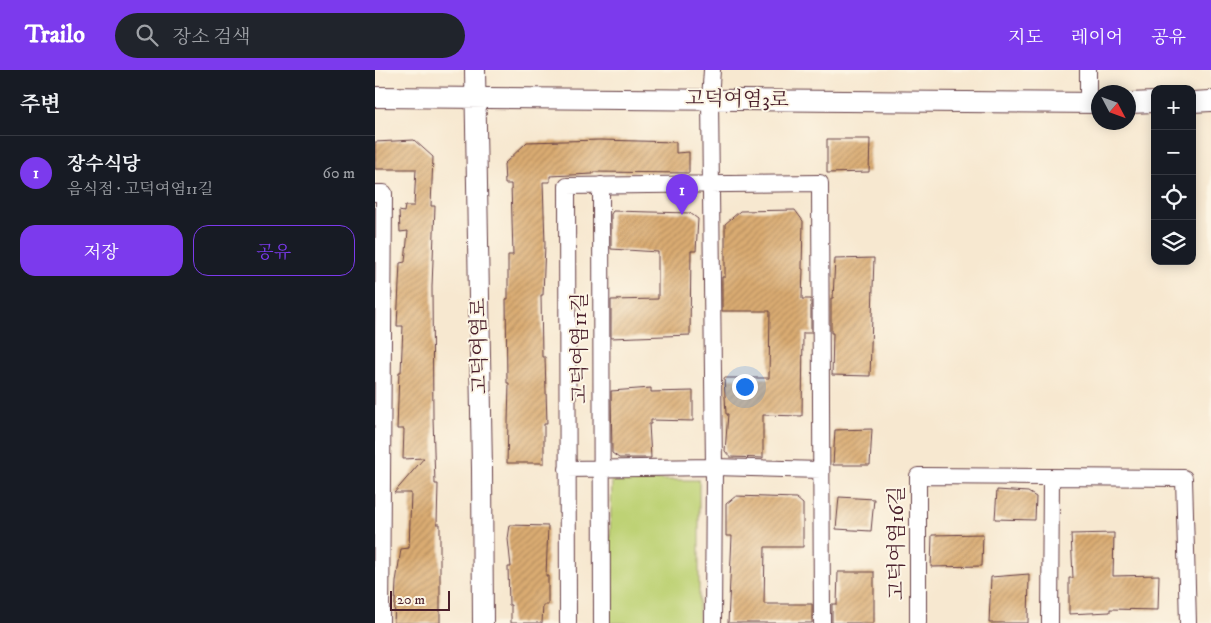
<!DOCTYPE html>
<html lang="ko">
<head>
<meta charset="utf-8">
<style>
	:root { --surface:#171b24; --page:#20242c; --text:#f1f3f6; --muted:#9ea1a6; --line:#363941; --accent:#7c3aed }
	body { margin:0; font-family:"IM FELL DW Pica","Noto Serif KR",serif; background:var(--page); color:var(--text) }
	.controls { position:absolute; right:15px; top:15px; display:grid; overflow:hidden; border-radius:10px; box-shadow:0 2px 12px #0003 }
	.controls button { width:45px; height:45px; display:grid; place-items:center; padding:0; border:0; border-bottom:1px solid var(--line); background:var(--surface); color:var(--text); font:25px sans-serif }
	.compass { position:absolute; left:716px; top:15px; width:45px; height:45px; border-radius:50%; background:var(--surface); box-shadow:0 2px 12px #0003; rotate:131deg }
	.scale { position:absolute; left:15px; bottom:12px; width:60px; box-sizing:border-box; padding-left:5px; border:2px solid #4a1f2b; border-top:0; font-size:14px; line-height:18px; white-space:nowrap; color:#4a1f2b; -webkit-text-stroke:4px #fcf5e5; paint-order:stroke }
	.you { position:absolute; left:369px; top:316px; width:18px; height:18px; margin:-12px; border:4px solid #fff; border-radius:50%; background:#1a73e8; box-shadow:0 0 0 8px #1a73e833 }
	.badge { display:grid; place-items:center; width:32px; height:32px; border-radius:50%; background:var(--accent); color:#fff; font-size:16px; font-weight:700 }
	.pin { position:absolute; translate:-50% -41px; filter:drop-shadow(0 1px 2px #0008) }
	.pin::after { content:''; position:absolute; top:26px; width:18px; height:15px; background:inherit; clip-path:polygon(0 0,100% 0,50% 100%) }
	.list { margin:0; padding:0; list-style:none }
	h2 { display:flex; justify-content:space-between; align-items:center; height:65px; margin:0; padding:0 20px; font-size:21px }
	h2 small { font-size:16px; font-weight:400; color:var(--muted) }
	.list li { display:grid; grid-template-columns:32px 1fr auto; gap:15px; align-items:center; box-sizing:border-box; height:75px; padding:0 20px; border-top:1px solid var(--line) }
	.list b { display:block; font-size:19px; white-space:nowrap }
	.list p { margin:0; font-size:16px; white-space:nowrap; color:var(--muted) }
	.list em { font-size:16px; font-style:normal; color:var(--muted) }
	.actions { display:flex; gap:10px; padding:15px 20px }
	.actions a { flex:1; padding:11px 0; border:1px solid var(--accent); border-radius:15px; text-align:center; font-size:18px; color:var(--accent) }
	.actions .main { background:var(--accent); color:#fff }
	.icon { flex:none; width:28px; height:28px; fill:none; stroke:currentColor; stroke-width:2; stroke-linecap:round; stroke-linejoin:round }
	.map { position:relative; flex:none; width:836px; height:553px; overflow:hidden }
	header { display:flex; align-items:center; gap:30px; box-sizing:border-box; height:70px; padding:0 25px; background:var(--accent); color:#fff }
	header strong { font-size:24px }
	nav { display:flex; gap:28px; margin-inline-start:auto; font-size:18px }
	.search { width:350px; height:45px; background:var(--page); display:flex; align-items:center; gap:12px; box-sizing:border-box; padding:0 18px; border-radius:28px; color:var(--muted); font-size:19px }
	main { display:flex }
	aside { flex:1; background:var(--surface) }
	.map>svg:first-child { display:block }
	.green { fill:#bed275; stroke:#847850 }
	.building { fill:url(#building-hatch) }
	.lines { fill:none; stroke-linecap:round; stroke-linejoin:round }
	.minor-casing { stroke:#643d44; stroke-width:18 }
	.tertiary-casing { stroke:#643d44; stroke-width:22 }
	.minor { stroke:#fff; stroke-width:16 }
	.tertiary { stroke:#fff; stroke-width:20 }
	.labels { text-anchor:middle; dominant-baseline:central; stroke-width:4; stroke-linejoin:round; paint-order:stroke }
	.street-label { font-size:20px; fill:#4a1f2b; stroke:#fcf5e5 }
</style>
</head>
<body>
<header>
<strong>Trailo</strong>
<div class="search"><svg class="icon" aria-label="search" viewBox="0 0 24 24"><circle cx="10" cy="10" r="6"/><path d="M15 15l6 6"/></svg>장소 검색</div>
<nav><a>지도</a><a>레이어</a><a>공유</a></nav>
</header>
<main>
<aside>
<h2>주변<small></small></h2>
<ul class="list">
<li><span class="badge">1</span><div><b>장수식당</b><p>음식점 · 고덕여염11길</p></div><em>60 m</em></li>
</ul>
<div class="actions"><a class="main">저장</a><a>공유</a></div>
</aside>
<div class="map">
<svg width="836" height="553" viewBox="0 0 836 553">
	<defs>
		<pattern id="building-hatch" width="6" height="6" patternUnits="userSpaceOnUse" patternTransform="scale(1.25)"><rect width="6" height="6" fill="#daac72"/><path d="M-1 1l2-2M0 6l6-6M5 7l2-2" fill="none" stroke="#b38b5e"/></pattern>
	</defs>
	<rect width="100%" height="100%" fill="#fcf5e5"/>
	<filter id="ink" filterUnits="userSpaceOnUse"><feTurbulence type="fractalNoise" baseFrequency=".02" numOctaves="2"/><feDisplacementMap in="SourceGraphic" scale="10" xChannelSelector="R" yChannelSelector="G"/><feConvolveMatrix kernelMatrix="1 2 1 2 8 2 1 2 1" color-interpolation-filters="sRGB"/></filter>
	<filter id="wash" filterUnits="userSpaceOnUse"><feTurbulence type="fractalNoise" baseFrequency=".0096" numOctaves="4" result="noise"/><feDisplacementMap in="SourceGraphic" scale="20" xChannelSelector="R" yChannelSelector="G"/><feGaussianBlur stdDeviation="1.12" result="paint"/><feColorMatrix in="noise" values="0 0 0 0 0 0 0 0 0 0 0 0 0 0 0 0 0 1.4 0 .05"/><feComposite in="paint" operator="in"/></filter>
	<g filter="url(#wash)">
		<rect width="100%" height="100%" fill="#f7e8d0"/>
		<!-- green -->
		<path class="green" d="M237,410H324V553H232Z"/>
		<g id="blocks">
			<!-- building -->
			<path class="building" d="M452,69H495L494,102L452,103Z
				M39,70L58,87L56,136H60L57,217L58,347L60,414H63L62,454H65V553H19L21,512L26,479L34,478L36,423H19L49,388L28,389L29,359H22L24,302H26L28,256H22L25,193L30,192L33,161L25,162L24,141L29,142L30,136H39L41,99H0V72Z
				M225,70L301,72V83L314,82V103L218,102V104L175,106V112H168L170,174L168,225H166L167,287H170L172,354H169V393H132L134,313H132L131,229H133V185H138L136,114H130L129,94L152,72Z
				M420,140L428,151L427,199H428L427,229H436V263H428L427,346L388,345V388L355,387L350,381L353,344H351L349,308H394L395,241H347V207H350V154L365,141Z
				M238,141L315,143L323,149L321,181H316L315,265L236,268V230L283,229V182L236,179V144Z
				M499,188L495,306L457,305L458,263H456V228H458L460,189Z
				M276,318V322L318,321V351L276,350V354H274L276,388H244L237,383L236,321Z
				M497,359L495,395H458L460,360Z
				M622,420L653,422L661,427L660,450L620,449Z
				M361,426L421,428L428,434V477H390L389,534H437V553H353L357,466H351V434Z
				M464,427L499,429L496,461L461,459Z
				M135,455L173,456L171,506H173V535H168L167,553H136V535H134L133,497H136L133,469Z
				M739,463L738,506L784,505L783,540L735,539V542L694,544V508H698L696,464Z
				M608,464L607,496L556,497L557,465Z
				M463,502H499V553H457V534H462Z
				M654,504L653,553H614L616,507Z"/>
		</g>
	</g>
	<g filter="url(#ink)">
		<use href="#blocks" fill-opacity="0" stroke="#643d44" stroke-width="1"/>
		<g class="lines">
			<!-- minor casing -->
			<g class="minor-casing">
				<path id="minor" d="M337,0L335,29L339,397L338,553
					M713,0V34
					M226,115L227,553
					M0,123H9L6,553
					M192,399L339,397L446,400
					M193,553L192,116L445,113L447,553
					M543,553V406L809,408L813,553
					M675,553L676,408"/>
			</g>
			<!-- tertiary casing -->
			<g class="tertiary-casing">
				<path id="tertiary" d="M100,0L107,399L108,553
					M0,27L724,33
					M817,32L836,31
					M754,33L780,32"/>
			</g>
			<!-- minor -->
			<use href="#minor" class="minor"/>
			<!-- tertiary -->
			<use href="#tertiary" class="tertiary"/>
		</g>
	</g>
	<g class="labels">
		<!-- street labels -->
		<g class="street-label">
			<text transform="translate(362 30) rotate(1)">고덕여염3로</text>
			<text transform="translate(105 276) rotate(-91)">고덕여염로</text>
			<text transform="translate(205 278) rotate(-90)">고덕여염11길</text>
			<text transform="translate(522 473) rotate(-90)">고덕여염16길</text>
		</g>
	</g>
</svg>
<div class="controls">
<button>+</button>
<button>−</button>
<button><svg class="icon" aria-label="locate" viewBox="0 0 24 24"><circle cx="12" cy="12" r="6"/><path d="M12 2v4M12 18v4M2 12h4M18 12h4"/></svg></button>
<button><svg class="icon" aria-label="layers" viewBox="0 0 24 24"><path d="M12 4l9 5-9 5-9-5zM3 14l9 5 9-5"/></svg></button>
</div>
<svg class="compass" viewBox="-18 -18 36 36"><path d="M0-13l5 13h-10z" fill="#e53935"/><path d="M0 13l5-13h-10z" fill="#9ea1a6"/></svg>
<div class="scale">20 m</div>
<div class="you"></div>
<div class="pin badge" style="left:307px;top:145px">1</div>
</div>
</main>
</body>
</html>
